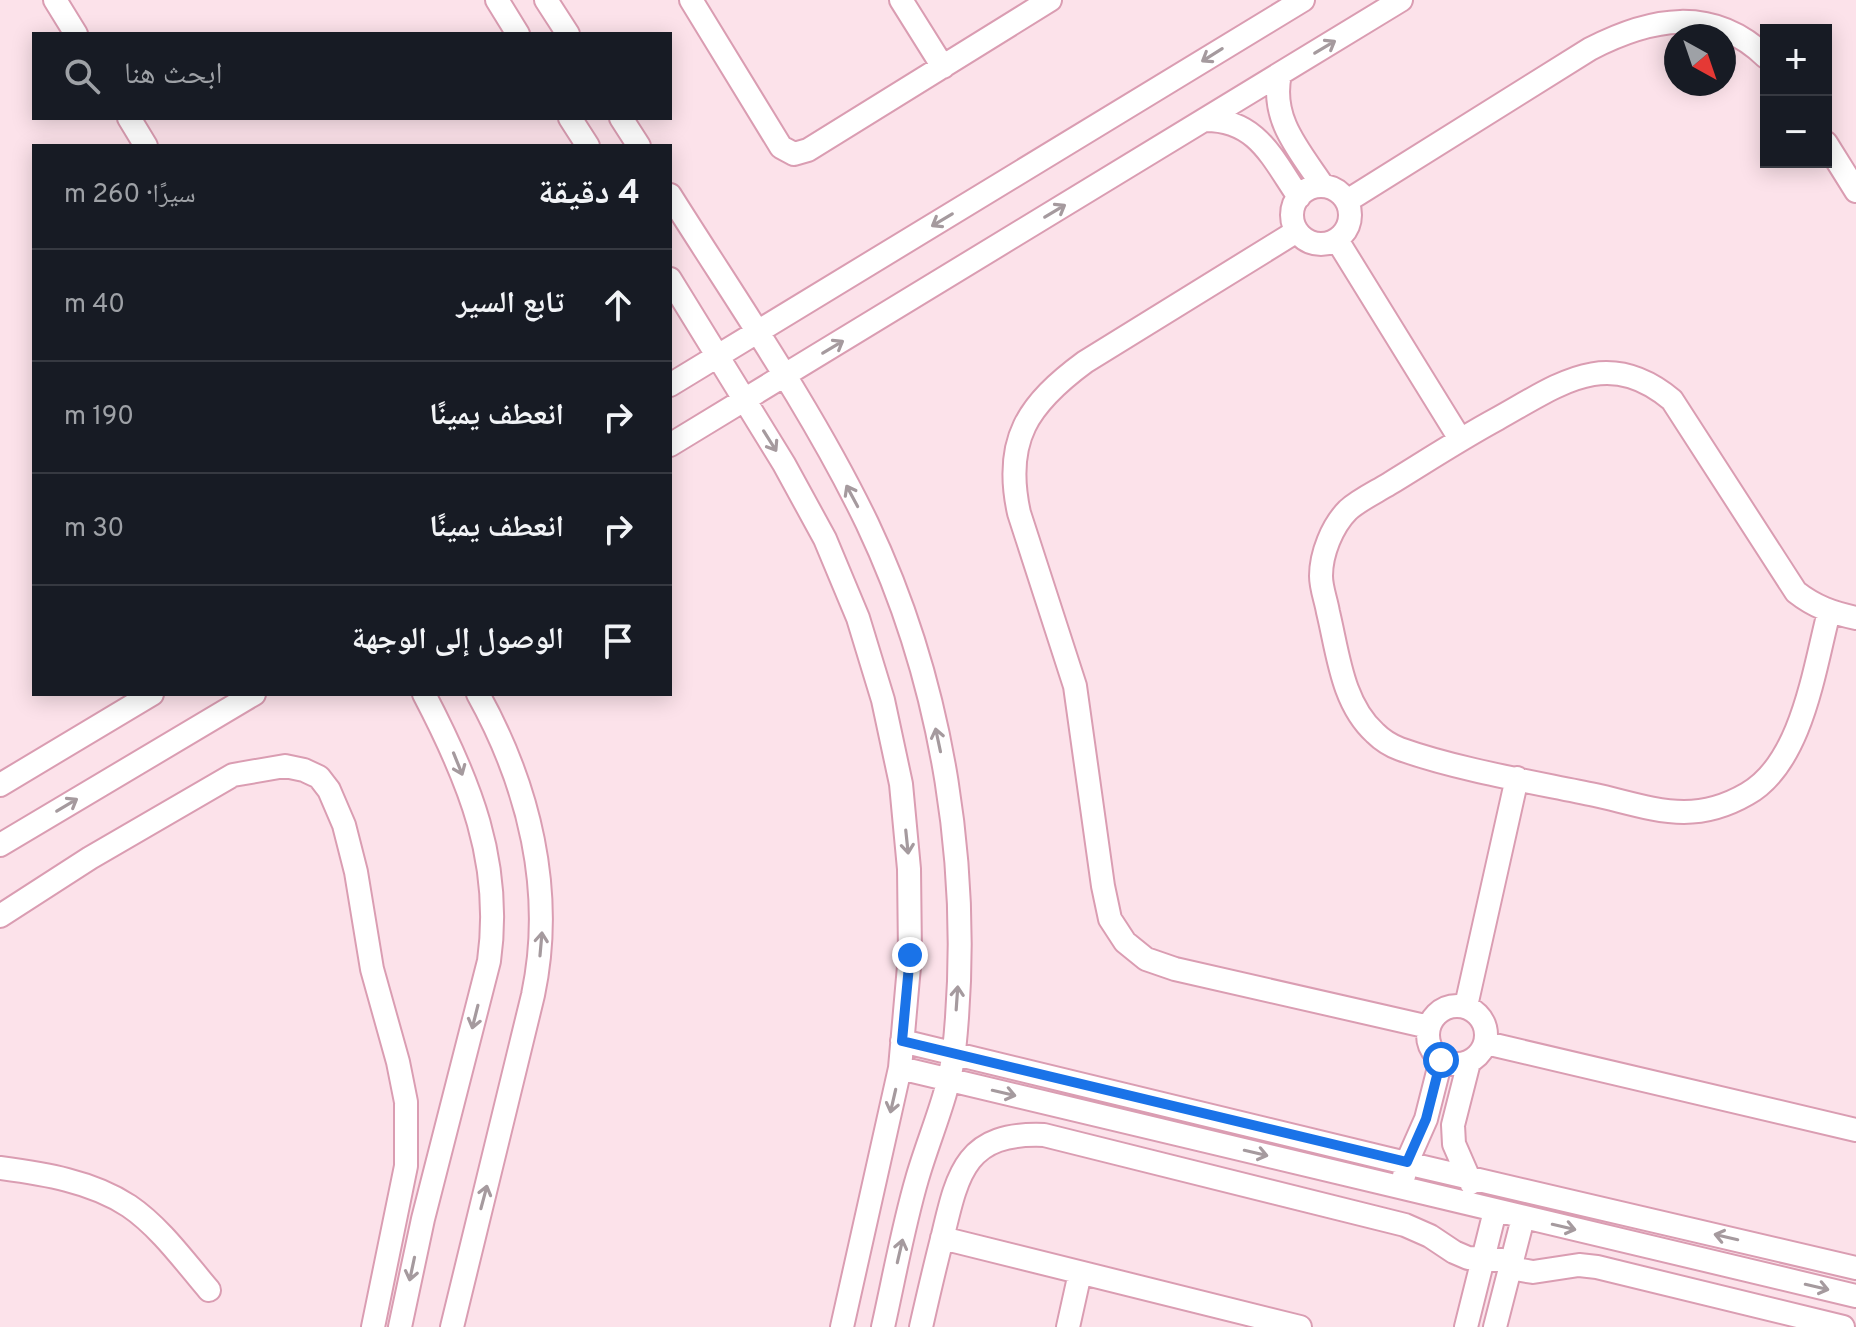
<!DOCTYPE html>
<html lang="ar">
<head>
<meta charset="utf-8">
<style>
	:root { --surface:#171b24; --page:#20242c; --text:#f1f3f6; --muted:#9ea1a6; --line:#363941 }
	body { margin:0; font-family:Overpass,"Noto Naskh Arabic",sans-serif; background:var(--page); color:var(--text); direction:rtl }
	.controls { position:absolute; right:24px; top:24px; display:grid; overflow:hidden; border-radius:0px; box-shadow:0 4px 20px #0003 }
	.controls button { width:72px; height:72px; display:grid; place-items:center; padding:0; border:0; border-bottom:2px solid var(--line); background:var(--surface); color:var(--text); font:40px sans-serif }
	.compass { position:absolute; left:1664px; top:24px; width:72px; height:72px; border-radius:50%; background:var(--surface); box-shadow:0 4px 20px #0003; rotate:140deg }
	.stop { position:absolute; width:24px; height:24px; margin:-18px; border:6px solid #1a73e8; border-radius:50%; background:#fff }
	.stop.end { background:#1a73e8; border-color:#fff; box-shadow:0 2px 8px #0008 }
	.list { margin:0; padding:0; list-style:none }
	h2 { display:flex; justify-content:space-between; align-items:center; height:104px; margin:0; padding:0 32px; font-size:34px }
	h2 small { font-size:26px; font-weight:400; color:var(--muted) }
	.list li { display:grid; grid-template-columns:52px 1fr auto; gap:24px; align-items:center; box-sizing:border-box; height:112px; padding:0 32px; border-top:2px solid var(--line) }
	.list b { display:block; font-size:30px; white-space:nowrap }
	.list em { font-size:26px; font-style:normal; color:var(--muted) }
	.icon { flex:none; width:44px; height:44px; fill:none; stroke:currentColor; stroke-width:2; stroke-linecap:round; stroke-linejoin:round }
	.map { position:relative; flex:none; width:1856px; height:1327px; overflow:hidden; direction:ltr }
	.search { position:absolute; background:var(--surface); box-shadow:0 4px 20px #0003; left:32px; top:32px; width:640px; height:88px; display:flex; align-items:center; gap:20px; box-sizing:border-box; padding:0 28px; border-radius:0px; color:var(--muted); font-size:30px }
	.panel { position:absolute; background:var(--surface); box-shadow:0 4px 20px #0003; left:32px; top:144px; width:640px; height:552px; border-radius:0px; direction:rtl }
	.map>svg:first-child { display:block }
	.lines { fill:none; stroke-linecap:round; stroke-linejoin:round }
	.minor-casing { stroke:#da9db2; stroke-width:26 }
	.minor { stroke:#fff; stroke-width:22 }
	.oneway { stroke:#a59a9e }
	.route { stroke:#1a73e8; stroke-width:10 }
</style>
</head>
<body>
<div class="map">
<svg width="1856" height="1327" viewBox="0 0 1856 1327">
	<rect width="100%" height="100%" fill="#fce2ea"/>
	<g class="lines">
		<!-- minor casing -->
		<g class="minor-casing">
			<path id="minor" d="M55,0L76,34
				M497,0L518,34
				M546,0L568,34
				M691,0L781,147L794,154L808,150L1050,0
				M901,0L943,67
				M1280,74C1270,119 1299,150 1323,186
				M129,118L146,146
				M570,118L588,146
				M621,118L639,146
				M1204,120C1257,119 1272,158 1299,197
				M1826,143L1856,191
				M1292 215a29 29 0 1 1 58 0a29 29 0 1 1-58 0Z
				M670,195C738,303 812,409 867,523C944,685 973,873 954,1051C949,1094 929,1137 917,1179C903,1227 894,1278 883,1327
				M1347,201L1590,49C1650,18 1712,5 1766,57
				M1297,231L1085,362C1028,404 1003,440 1019,513L1075,686L1103,886L1110,919L1125,942L1146,959L1175,969L1429,1027
				M1337,240L1460,439
				M670,279L784,464L825,539L858,618L883,700L901,784L909,869L910,955L900,1068L842,1327
				M670,385L1303,0
				M670,445L1401,0
				M1829,612C1814,669 1802,763 1747,794C1728,805 1705,812 1684,812C1655,812 1623,801 1595,795C1533,782 1459,770 1400,749C1392,746 1382,740 1375,733C1342,703 1338,653 1328,612C1326,600 1321,588 1321,576C1321,554 1332,526 1348,510C1359,500 1376,492 1389,484C1425,462 1460,439 1497,419C1560,384 1607,346 1672,400L1796,592C1815,607 1833,613 1856,618
				M0,785L152,694
				M0,845L254,694
				M0,916L90,858L233,775L285,766L304,770L319,777L329,790L344,825L356,872L372,969L398,1062L406,1102V1166L373,1327
				M1428 1035a29 29 0 1 1 58 0a29 29 0 1 1-58 0Z
				M1466,1006L1517,778
				M902,1041L1389,1159L1856,1268
				M1486,1043L1856,1130
				M1469,1062L1453,1125L1454,1144L1471,1183
				M900,1068L1856,1296
				M0,1168C44,1174 91,1181 129,1206C160,1227 185,1262 209,1290
				M1404,1176L1407,1162L1426,1119L1441,1060
				M942,1238L1300,1327
				M400,1327L423,1219L489,961C503,862 469,780 424,694
				M452,1327L533,995C555,891 529,786 478,694
				M921,1327C928,1296 935,1266 943,1235C958,1171 967,1132 1044,1135L1405,1225L1430,1236L1454,1252L1468,1258L1502,1260L1521,1270L1533,1272L1579,1265L1597,1267L1843,1327
				M1068,1327L1080,1273
				M1466,1327L1495,1211
				M1495,1327L1523,1218"/>
		</g>
		<!-- minor -->
		<use href="#minor" class="minor"/>
	</g>
	<!-- one-way arrows -->
	<defs><path id="oneway-shaft" d="M-6 0H5M1.5-3L5.5 0L1.5 3" fill="none" stroke-width="1.6" stroke-linecap="round" stroke-linejoin="round" transform="scale(2)"/></defs>
	<g class="oneway">
		<use href="#oneway-shaft" transform="translate(1325 47) rotate(-31)"/>
		<use href="#oneway-shaft" transform="translate(1212 55) rotate(148)"/>
		<use href="#oneway-shaft" transform="translate(1055 211) rotate(-31)"/>
		<use href="#oneway-shaft" transform="translate(942 220) rotate(149)"/>
		<use href="#oneway-shaft" transform="translate(833 347) rotate(-31)"/>
		<use href="#oneway-shaft" transform="translate(770 441) rotate(58)"/>
		<use href="#oneway-shaft" transform="translate(852 496) rotate(-118)"/>
		<use href="#oneway-shaft" transform="translate(938 740) rotate(-102)"/>
		<use href="#oneway-shaft" transform="translate(458 764) rotate(68)"/>
		<use href="#oneway-shaft" transform="translate(67 805) rotate(-31)"/>
		<use href="#oneway-shaft" transform="translate(907 842) rotate(84)"/>
		<use href="#oneway-shaft" transform="translate(541 944) rotate(-85)"/>
		<use href="#oneway-shaft" transform="translate(957 998) rotate(-86)"/>
		<use href="#oneway-shaft" transform="translate(475 1017) rotate(104)"/>
		<use href="#oneway-shaft" transform="translate(1004 1093) rotate(13)"/>
		<use href="#oneway-shaft" transform="translate(893 1101) rotate(103)"/>
		<use href="#oneway-shaft" transform="translate(1256 1153) rotate(13)"/>
		<use href="#oneway-shaft" transform="translate(484 1197) rotate(-75)"/>
		<use href="#oneway-shaft" transform="translate(1564 1227) rotate(13)"/>
		<use href="#oneway-shaft" transform="translate(1726 1237) rotate(-167)"/>
		<use href="#oneway-shaft" transform="translate(900 1251) rotate(-77)"/>
		<use href="#oneway-shaft" transform="translate(412 1269) rotate(102)"/>
		<use href="#oneway-shaft" transform="translate(1817 1287) rotate(13)"/>
	</g>
	<g class="lines">
		<!-- route -->
		<path class="route" d="M910,955L902,1041L1407,1162L1426,1119L1441,1060"/>
	</g>
</svg>
<div class="controls">
<button>+</button>
<button>−</button>
</div>
<svg class="compass" viewBox="-18 -18 36 36"><path d="M0-13l5 13h-10z" fill="#e53935"/><path d="M0 13l5-13h-10z" fill="#9ea1a6"/></svg>
<div class="stop" style="left:1441px;top:1060px"></div>
<div class="stop end" style="left:910px;top:955px"></div>
<div class="search"><svg class="icon" aria-label="search" viewBox="0 0 24 24"><circle cx="10" cy="10" r="6"/><path d="M15 15l6 6"/></svg>ابحث هنا</div>
<section class="panel">
<h2>4 دقيقة<small>سيرًا · 260 m</small></h2>
<ul class="list">
<li><svg class="icon" aria-label="ahead" viewBox="0 0 24 24"><path d="M12 20V5M6 11l6-6 6 6"/></svg><div><b>تابع السير</b></div><em>40 m</em></li>
<li><svg class="icon" aria-label="right" viewBox="0 0 24 24"><path d="M7 20v-9h11M14 6l5 5-5 5"/></svg><div><b>انعطف يمينًا</b></div><em>190 m</em></li>
<li><svg class="icon" aria-label="right" viewBox="0 0 24 24"><path d="M7 20v-9h11M14 6l5 5-5 5"/></svg><div><b>انعطف يمينًا</b></div><em>30 m</em></li>
<li><svg class="icon" aria-label="arrive" viewBox="0 0 24 24"><path d="M6 21V4h12l-3 4 3 4H6"/></svg><div><b>الوصول إلى الوجهة</b></div></li>
</ul>
</section>
</div>
</body>
</html>
